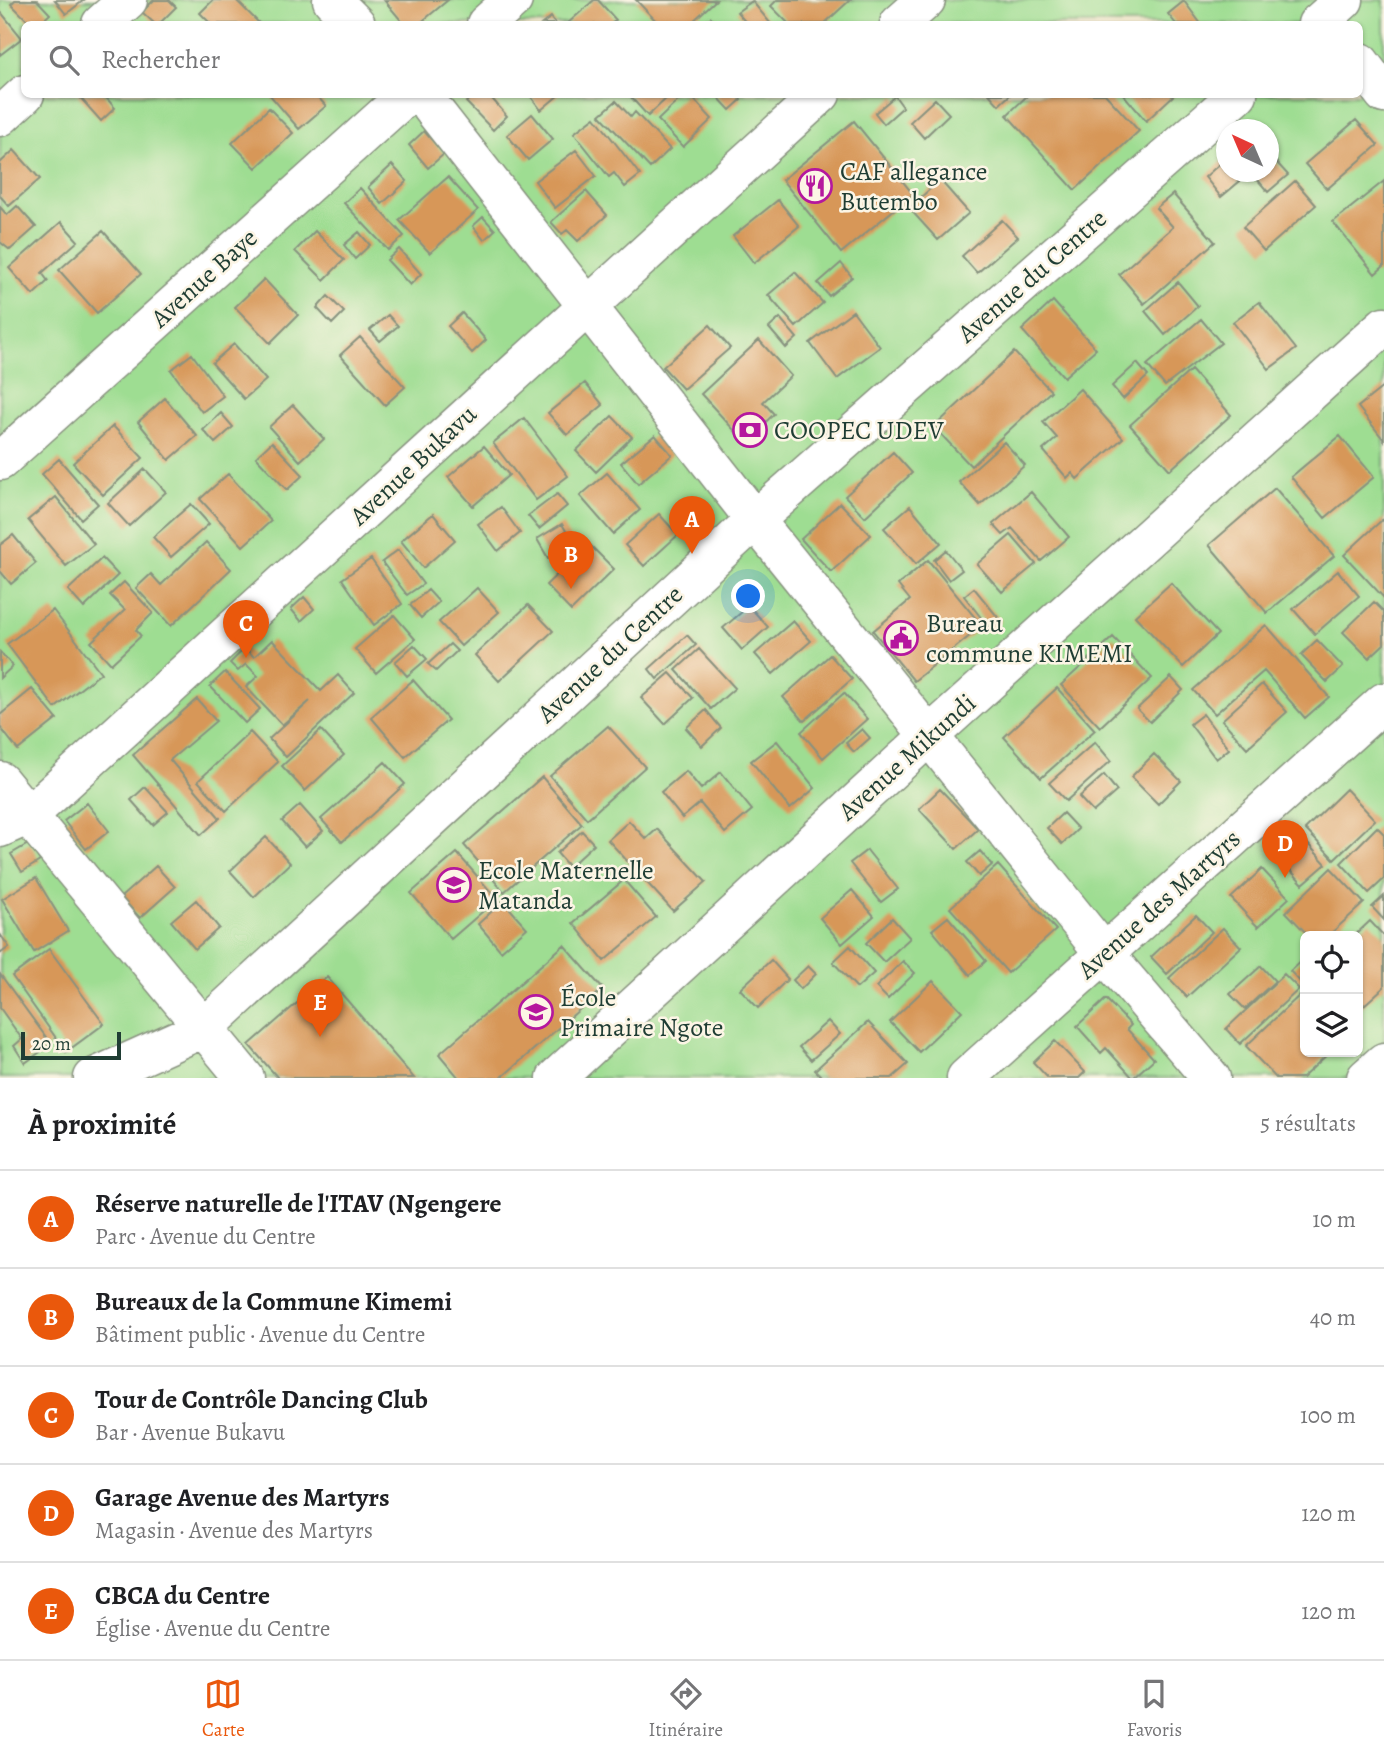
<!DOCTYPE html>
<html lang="fr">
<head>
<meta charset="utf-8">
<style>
	:root { --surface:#fff; --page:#f2f2f2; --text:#202124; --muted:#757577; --line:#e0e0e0; --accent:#ea580c }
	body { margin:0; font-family:Alegreya,serif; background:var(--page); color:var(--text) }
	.controls { position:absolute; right:21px; bottom:21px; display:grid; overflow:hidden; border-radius:10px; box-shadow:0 2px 5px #0004 }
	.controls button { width:63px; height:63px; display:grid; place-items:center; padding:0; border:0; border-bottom:2px solid var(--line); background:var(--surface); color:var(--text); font:35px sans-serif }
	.compass { position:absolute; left:1216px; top:119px; width:63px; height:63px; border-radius:50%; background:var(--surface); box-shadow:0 2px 5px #0004; rotate:316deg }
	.scale { position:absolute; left:21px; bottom:18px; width:100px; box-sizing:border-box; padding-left:7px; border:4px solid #1f3d34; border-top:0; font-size:19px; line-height:24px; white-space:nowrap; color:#1f3d34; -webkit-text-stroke:5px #fcf5e5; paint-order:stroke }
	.you { position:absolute; left:749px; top:597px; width:24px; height:24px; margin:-18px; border:5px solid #fff; border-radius:50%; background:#1a73e8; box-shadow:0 0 0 10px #1a73e833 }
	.badge { display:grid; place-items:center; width:46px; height:46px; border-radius:50%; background:var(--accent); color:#fff; font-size:23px; font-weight:700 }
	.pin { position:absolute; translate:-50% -58px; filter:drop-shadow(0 2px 4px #0008) }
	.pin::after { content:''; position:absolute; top:37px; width:24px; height:21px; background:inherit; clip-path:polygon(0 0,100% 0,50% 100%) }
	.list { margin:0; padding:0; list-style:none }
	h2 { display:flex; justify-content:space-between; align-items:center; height:91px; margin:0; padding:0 28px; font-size:30px }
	h2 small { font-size:23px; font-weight:400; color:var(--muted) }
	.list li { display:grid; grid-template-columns:46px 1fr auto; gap:21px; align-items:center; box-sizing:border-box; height:98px; padding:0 28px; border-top:2px solid var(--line) }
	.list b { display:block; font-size:26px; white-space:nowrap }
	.list p { margin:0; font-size:23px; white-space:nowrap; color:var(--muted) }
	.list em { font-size:23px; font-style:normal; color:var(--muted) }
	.icon { flex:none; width:38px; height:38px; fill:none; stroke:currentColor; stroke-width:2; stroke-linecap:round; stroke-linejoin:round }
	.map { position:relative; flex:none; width:1384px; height:1078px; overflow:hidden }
	.search { position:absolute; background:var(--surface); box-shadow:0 2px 5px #0004; left:21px; right:21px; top:21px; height:77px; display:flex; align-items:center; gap:18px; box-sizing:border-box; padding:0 24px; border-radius:10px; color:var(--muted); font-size:26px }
	.sheet { height:581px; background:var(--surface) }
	nav { display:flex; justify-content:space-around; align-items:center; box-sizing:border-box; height:98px; border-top:2px solid var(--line); background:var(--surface); font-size:19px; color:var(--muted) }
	nav a { display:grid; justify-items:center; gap:4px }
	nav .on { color:var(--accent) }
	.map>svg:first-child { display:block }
	.green { fill:#9edd92; stroke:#5e8d63; stroke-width:2; fill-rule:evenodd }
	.building { fill:#d79759 }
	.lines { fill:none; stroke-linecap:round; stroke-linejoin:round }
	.minor-casing { stroke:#88927f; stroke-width:41 }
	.minor { stroke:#fff; stroke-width:38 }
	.labels { text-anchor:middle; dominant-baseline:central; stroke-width:5; stroke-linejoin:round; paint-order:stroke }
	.poi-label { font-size:26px; fill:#1f3d34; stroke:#fcf5e5; text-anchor:start }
	.street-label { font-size:26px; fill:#1f3d34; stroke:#fcf5e5 }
</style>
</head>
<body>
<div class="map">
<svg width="1384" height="1078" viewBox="0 0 1384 1078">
	<rect width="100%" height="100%" fill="#fcf5e5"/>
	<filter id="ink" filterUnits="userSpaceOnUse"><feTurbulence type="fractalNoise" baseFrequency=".0143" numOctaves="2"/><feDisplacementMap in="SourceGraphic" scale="14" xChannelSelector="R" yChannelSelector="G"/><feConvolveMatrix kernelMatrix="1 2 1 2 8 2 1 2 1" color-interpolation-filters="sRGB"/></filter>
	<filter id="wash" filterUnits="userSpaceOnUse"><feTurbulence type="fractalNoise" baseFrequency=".00686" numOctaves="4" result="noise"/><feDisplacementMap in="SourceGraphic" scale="28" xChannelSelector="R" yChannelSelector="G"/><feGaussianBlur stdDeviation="1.57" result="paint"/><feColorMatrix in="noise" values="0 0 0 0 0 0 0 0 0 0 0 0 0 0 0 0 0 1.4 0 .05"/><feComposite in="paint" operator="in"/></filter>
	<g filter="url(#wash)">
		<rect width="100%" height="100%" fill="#f0e7ca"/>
		<!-- green -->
		<path class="green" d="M0,0H1384V1078H0ZM24,24H1360V94H24ZM1226,130H1268V172H1226ZM1305,936H1358V1052H1305Z"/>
		<g id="blocks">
			<!-- building -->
			<path class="building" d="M15,0H37L50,14L39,24H31L11,4Z
				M55,0H84L66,14Z
				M154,0H169L176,7L159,24H155L142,12Z
				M213,0H236L260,24H211L200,13Z
				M384,0H448L419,24H404Z
				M594,0H598L616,20L611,24H567Z
				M636,0H716L690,24H659Z
				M777,0H850L824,24H789L771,6Z
				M752,1L771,24H747L737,12Z
				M1184,1L1201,24H1176L1168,14Z
				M0,11L22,38L0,55Z
				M551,17L556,24H542Z
				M711,17L718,24H703Z
				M77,94H103L115,108L101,121Z
				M269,94H315L326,106L299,129Z
				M475,94H488L507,116L493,130L466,102Z
				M529,94H560L541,110Z
				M628,94H671L648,116Z
				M685,94H689L712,119L683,147L658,120Z
				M715,94H737L741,100L730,110Z
				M989,94H1011L999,105Z
				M1029,94H1105L1139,131L1075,190L1007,115Z
				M1123,94H1175L1146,121Z
				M895,96L903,107L884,124L875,113Z
				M935,99L949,114L924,138L910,122Z
				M616,101L631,117L635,112L670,149L650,168L600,115Z
				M269,108L293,133L256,168L232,143Z
				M532,114L553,139L528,160L507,135Z
				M595,117L640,175L625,187L614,173L609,177L574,133Z
				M1356,120L1378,145L1327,189L1305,164Z
				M854,121L913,194L841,253L782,180Z
				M424,131L444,154L428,168L409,145Z
				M14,150L40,179L9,206L0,196V163Z
				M576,150L596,176L555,208L535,181Z
				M1268,153L1288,175L1268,192L1251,172L1221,197L1205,177L1226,158V172H1268Z
				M392,165L407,181L382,204L368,187Z
				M448,177L478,210L430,253L399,220Z
				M940,180L969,213L938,240L909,208Z
				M1295,181L1316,205L1264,251L1243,227Z
				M1384,181V266L1375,274L1333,222Z
				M360,188L404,236L388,250L344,203Z
				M586,191L607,215L578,241L567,230L562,234L551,222Z
				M1173,194L1215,242L1144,304L1119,274L1173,227L1156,208Z
				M778,200L799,226L754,263L733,236Z
				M17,206L36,227L10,250L0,242V207L7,215Z
				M483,217L495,230L484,240L473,226Z
				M1002,220L1018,237L977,273L962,256Z
				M61,222L78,241L42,273L48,281L33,295L9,268Z
				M103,231L141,274L97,313L59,270Z
				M315,231L344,260L324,280L295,251Z
				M359,232L370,245L355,259L344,245Z
				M399,249L421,274L410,285L387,260Z
				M841,263L852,277L829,296L818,283Z
				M795,272L823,303L796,327L768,295Z
				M264,279L298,315L270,343L235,307Z
				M1178,282L1198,306L1165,335L1145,311Z
				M328,296L344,312L332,324L317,308Z
				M1053,301L1096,349L1064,377L1022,330Z
				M1259,302L1296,349L1269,369L1233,322Z
				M853,311L880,347L837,379L810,343Z
				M462,313L486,340L472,353L448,326Z
				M388,315L398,326L380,341L370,330Z
				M780,318L797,338L786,348L769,328Z
				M1201,319L1221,343L1165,386L1147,365Z
				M710,325L730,348L683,389L663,367Z
				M360,337L405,387L385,405L340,355Z
				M759,340L791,376L763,402L774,414L745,442L701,394Z
				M234,344L266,380L244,399L212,363Z
				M1014,352L1051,391L971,466L934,427Z
				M192,354L223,396L202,412L171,370Z
				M1137,363L1148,376L1123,399L1112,386Z
				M1191,370L1231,415L1170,470L1130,425Z
				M585,383L603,405L567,435L548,413Z
				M1384,386V440L1358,407Z
				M1080,389L1123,438L1077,479L1072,473L1067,478L1043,450L1057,438L1043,422Z
				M165,398L197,436L169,460L138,422Z
				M293,405L324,439L300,461L269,427Z
				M221,413L233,427L215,443L203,430Z
				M612,416L632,437L596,472L576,451Z
				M524,418L568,476L536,500L493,443Z
				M113,426L143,458L103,495L73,463Z
				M655,435L672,455L638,484L621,463Z
				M1340,436L1374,477L1325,518L1291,477Z
				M272,442L303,475L287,490L256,457Z
				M1004,442L1025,465L980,505L959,482Z
				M484,446L509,475L473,506L448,477Z
				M893,452L912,473L865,517L845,496Z
				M59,459L98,504L81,519L42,474Z
				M145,469L166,492L129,526L108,503Z
				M607,473L640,510L613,534L580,496Z
				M228,474L271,521L243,546L200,499Z
				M1275,488L1334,556L1267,613L1209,545Z
				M1031,492L1069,537L1041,561L1012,528L1003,535L993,524Z
				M557,494L567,506L539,529L528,516Z
				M56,497L94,544L66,566L28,520Z
				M840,503L871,535L831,572L801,539Z
				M191,504L209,524L171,557L153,537Z
				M910,506L941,543L916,564L884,528Z
				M501,507L520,533L498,551L478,524Z
				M433,514L455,540L423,568L401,541Z
				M659,514L678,535L644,566L625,545Z
				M1384,518V598L1344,555Z
				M562,524L573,543L548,558L537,539Z
				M13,535L36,563L11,584L0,571V545Z
				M1011,535L1036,564L1002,592L977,564Z
				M206,542L231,569L171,626L136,588L151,574L161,585Z
				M589,544L614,569L571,611L546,585Z
				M398,550L423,584L407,595L382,562Z
				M946,550L962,570L949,580L934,560Z
				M102,558L118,575L84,608L68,590Z
				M371,559L402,604L374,625L342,579Z
				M928,560L982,626L914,681L873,631L910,600L898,585Z
				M1338,571L1359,596L1315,634L1293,609Z
				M124,582L153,613L136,630L141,636L111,664L91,642L125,610L110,595Z
				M1171,583L1218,634L1183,667L1135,616Z
				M477,588L499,612L461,646L439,622Z
				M974,588L1001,621L990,629L964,596Z
				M428,590L439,602L421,618L410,605Z
				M304,597L314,609L301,621L291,609Z
				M1374,602L1384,612V644L1369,658L1343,632Z
				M528,605L553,631L499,681L475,655Z
				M749,606L768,627L742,650L723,628Z
				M53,610L101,673L55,708L7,644Z
				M394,615L415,639L376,673L355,649Z
				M793,621L811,641L773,674L755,654Z
				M1266,625L1329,697L1305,718L1264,671L1215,714L1193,690Z
				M687,635L696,645L657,679L649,669Z
				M1113,637L1152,678L1100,727L1061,685Z
				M272,640L321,691L338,675L354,693L286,757L269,739L310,701L282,725L246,687L258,676L246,664L238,671L230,663L245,648L254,657Z
				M1317,640L1343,667L1327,682L1301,655Z
				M450,644L457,651L436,671L428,664Z
				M414,645L427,659L407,676L395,662Z
				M699,649L735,688L711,709L676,670Z
				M0,652L13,666L0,678Z
				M830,655L852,679L804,721L783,697Z
				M225,672L260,709L245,723L210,686Z
				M670,673L693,698L665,724L641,698Z
				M1171,677L1183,690L1150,722L1137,709Z
				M413,680L448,720L405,757L371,717Z
				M1262,684L1287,712L1247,748L1222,720Z
				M1057,688L1095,730L1041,778L1004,737Z
				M32,689L57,719L18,750L0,727V715Z
				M844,693L867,719L823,758L801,732Z
				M197,699L216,721L170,760L220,818L201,835L133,755Z
				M706,710L721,728L702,746L686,728Z
				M1203,714L1229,749L1216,759L1190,724Z
				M608,726L645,767L587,819L550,776Z
				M862,729L870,738L854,752L846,743Z
				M321,730L344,755L305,791L282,766Z
				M250,732L278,762L226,811L198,781Z
				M777,741L815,788L790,809L751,761Z
				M1095,742L1111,761L1066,801L1049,783Z
				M1154,754L1181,781L1158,804L1131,777Z
				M385,762L405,784L342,842L321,819Z
				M686,771L701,789L721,772L752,810L725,833L700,803L682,818L661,792Z
				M1104,775L1117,791L1093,812L1079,797Z
				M542,777L582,824L504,892L464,845Z
				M145,787L168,812L153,825L131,800Z
				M940,789L978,829L956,849L919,809Z
				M1346,789L1375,820L1334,859L1305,829Z
				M87,803L109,831L86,849L64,821Z
				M300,805L323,831L305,847L282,821Z
				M1063,813L1078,829L1062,844L1047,828Z
				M629,821L646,839L657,829L706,882L673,911L608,840Z
				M1377,827L1384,834V879L1369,893L1341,863Z
				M582,831L594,844L569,867L557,853Z
				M1297,832L1326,864L1303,884L1275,853Z
				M266,837L290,863L254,897L230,871Z
				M30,843L40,861L22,872L11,854Z
				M867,850L898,889L881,902L850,863Z
				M980,851L992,865L979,876L967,862Z
				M457,853L497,899L451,939L411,893Z
				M998,865L1056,930L1008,973L950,908Z
				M156,866L175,887L140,918L121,897Z
				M1331,868L1364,903L1328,936H1309L1286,912Z
				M1262,869L1289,898L1258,927L1231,898Z
				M36,878L68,931L34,952L2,899Z
				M624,880L656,917L604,961L573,923Z
				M852,890L874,916L842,944L820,918Z
				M1384,896V920L1372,907Z
				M196,900L219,928L195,949L171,921Z
				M503,901L527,928L501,951L478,924Z
				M1196,915L1212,932L1167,974L1151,957Z
				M948,917L986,961L970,975L932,930Z
				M892,918L910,938L884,962L866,943Z
				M1370,921L1384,936V987L1362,1007L1358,1002V936H1354Z
				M1223,928L1241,947L1187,997L1169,978Z
				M0,934L9,947L0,954Z
				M564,945L603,989L501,1078H459L439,1054Z
				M850,946L874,973L857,988L833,962Z
				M49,949L104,1024L66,1052L12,976Z
				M1305,957V987L1290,971Z
				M771,960L788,979L758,1008L740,989Z
				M903,961L915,973L888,999L876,987Z
				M808,966L816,974L801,989L793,980Z
				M1261,966L1275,981L1245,1009L1230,994Z
				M0,974L51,1044L25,1063L14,1046L22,1039L0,1008Z
				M1284,974L1299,989L1240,1044L1226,1029Z
				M327,977L414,1078H278L249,1045Z
				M933,981L962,1011L919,1052L890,1022Z
				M1302,993L1305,996V1052H1330L1302,1078H1276L1246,1046Z
				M1106,999L1131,1025L1127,1029L1154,1059L1133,1078L1106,1048L1101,1053L1077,1026Z
				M828,1021L840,1034L811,1060L799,1047Z
				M868,1022L908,1064L892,1078H823L815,1070Z
				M1055,1041L1085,1072L1079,1078H1048L1033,1062Z"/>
		</g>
	</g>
	<g filter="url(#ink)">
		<use href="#blocks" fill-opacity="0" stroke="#88927f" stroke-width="2"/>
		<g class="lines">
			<!-- minor casing -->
			<g class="minor-casing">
				<path id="minor" d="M332,0L356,24
					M101,24L128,0
					M486,24L513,0
					M899,24L926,0
					M1317,24L1344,0
					M1360,62L1384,94
					M421,94L755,520L1104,953L1211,1078
					M0,117L25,94
					M0,461L408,94
					M0,781L245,1078
					M0,828L29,815L821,94
					M93,1078L204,1028L755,520L1238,94
					M556,1078L930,735L1384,326
					M966,1078L1384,702
					M1366,1078L1384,1062"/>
			</g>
			<!-- minor -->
			<use href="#minor" class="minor"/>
		</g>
	</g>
	<!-- icons -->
	<defs>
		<g id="restaurant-ring" transform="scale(1.75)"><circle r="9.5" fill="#fcf5e5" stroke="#b5179e" stroke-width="1.5"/><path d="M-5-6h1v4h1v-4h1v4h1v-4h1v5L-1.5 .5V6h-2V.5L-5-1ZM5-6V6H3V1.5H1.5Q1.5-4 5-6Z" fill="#b5179e"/></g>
		<g id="bank-ring" transform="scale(1.75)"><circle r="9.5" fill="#fcf5e5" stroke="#b5179e" stroke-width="1.5"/><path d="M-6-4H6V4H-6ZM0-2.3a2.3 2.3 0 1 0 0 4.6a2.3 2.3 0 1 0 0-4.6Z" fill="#b5179e"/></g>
		<g id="civic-ring" transform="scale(1.75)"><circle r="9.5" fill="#fcf5e5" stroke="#b5179e" stroke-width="1.5"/><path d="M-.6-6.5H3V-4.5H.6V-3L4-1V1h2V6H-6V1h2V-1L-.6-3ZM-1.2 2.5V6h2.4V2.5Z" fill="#b5179e"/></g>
		<g id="school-ring" transform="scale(1.75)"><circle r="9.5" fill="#fcf5e5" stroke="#b5179e" stroke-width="1.5"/><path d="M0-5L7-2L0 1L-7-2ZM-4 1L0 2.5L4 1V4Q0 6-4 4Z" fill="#b5179e"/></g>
	</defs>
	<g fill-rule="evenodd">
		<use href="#restaurant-ring" x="815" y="186"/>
		<use href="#bank-ring" x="750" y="430"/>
		<use href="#civic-ring" x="901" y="638"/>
		<use href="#school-ring" x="454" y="885"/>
		<use href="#school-ring" x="536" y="1012"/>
	</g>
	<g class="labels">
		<!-- poi labels -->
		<g class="poi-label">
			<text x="840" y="171">CAF allegance<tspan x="840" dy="30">Butembo</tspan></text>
			<text x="774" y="430">COOPEC UDEV</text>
			<text x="926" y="623">Bureau<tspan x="926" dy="30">commune KIMEMI</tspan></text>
			<text x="478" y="870">Ecole Maternelle<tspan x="478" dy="30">Matanda</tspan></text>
			<text x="560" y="997">École<tspan x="560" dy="30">Primaire Ngote</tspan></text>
		</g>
		<!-- street labels -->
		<g class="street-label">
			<text transform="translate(1032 276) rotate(-41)">Avenue du Centre</text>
			<text transform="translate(204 278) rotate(-42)">Avenue Baye</text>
			<text transform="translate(413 465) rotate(-43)">Avenue Bukavu</text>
			<text transform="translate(610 654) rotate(-43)">Avenue du Centre</text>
			<text transform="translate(907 757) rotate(-42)">Avenue Mikundi</text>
			<text transform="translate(1159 904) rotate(-42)">Avenue des Martyrs</text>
		</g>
	</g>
</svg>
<div class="controls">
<button><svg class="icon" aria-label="locate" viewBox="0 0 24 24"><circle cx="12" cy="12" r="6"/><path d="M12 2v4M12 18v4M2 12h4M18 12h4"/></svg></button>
<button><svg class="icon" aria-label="layers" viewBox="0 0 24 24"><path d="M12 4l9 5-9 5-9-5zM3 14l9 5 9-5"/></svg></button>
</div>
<svg class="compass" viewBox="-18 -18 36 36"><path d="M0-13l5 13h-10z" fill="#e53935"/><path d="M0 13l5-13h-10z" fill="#757577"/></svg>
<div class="scale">20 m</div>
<div class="you"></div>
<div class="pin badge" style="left:692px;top:554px">A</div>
<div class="pin badge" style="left:571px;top:589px">B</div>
<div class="pin badge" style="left:246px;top:658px">C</div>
<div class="pin badge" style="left:1285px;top:878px">D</div>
<div class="pin badge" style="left:320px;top:1037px">E</div>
<div class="search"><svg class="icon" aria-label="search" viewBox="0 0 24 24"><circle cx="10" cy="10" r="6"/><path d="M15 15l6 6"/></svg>Rechercher</div>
</div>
<section class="sheet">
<h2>À proximité<small>5 résultats</small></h2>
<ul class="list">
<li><span class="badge">A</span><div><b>Réserve naturelle de l'ITAV (Ngengere</b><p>Parc · Avenue du Centre</p></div><em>10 m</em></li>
<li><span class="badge">B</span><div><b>Bureaux de la Commune Kimemi</b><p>Bâtiment public · Avenue du Centre</p></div><em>40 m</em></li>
<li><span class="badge">C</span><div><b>Tour de Contrôle Dancing Club</b><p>Bar · Avenue Bukavu</p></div><em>100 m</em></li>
<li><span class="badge">D</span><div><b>Garage Avenue des Martyrs</b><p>Magasin · Avenue des Martyrs</p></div><em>120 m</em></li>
<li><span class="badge">E</span><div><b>CBCA du Centre</b><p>Église · Avenue du Centre</p></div><em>120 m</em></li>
</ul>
</section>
<nav>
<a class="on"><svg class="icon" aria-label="map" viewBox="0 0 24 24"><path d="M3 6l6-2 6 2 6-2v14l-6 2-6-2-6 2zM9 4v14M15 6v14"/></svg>Carte</a>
<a><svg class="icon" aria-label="directions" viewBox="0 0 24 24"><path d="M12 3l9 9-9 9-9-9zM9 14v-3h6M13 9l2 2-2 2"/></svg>Itinéraire</a>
<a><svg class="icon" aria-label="saved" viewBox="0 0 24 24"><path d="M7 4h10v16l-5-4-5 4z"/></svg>Favoris</a>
</nav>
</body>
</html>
